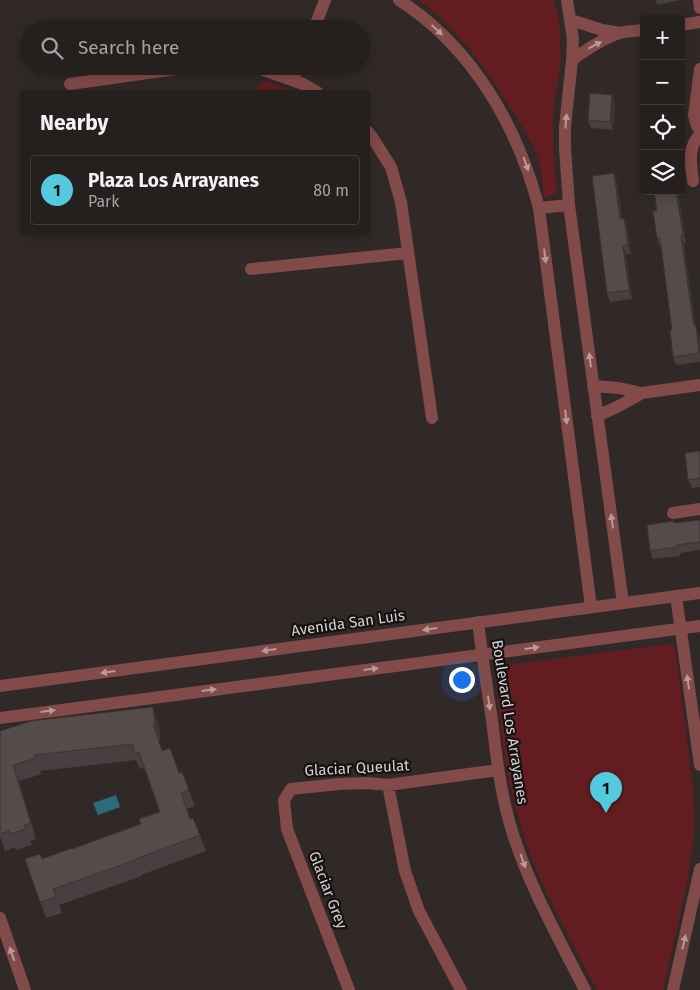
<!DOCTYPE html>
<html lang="en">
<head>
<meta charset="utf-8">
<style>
	:root { --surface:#251f1e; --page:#312c2b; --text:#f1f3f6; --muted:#a3a2a4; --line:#423d3c; --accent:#55cadf }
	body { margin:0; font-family:"Fira Sans",sans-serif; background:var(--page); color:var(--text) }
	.controls { position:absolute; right:15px; top:15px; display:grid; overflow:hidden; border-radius:5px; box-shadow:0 2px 12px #0003 }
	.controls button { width:45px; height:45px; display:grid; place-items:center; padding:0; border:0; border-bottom:1px solid var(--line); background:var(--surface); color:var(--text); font:25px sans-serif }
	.you { position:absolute; left:461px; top:679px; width:18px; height:18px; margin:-12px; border:4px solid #fff; border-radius:50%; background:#1a73e8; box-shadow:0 0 0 8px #1a73e833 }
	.badge { display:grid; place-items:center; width:32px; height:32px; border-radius:50%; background:var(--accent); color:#111; font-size:16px; font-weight:700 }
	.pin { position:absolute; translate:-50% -41px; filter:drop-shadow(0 1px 2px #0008) }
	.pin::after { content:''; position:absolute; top:26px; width:18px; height:15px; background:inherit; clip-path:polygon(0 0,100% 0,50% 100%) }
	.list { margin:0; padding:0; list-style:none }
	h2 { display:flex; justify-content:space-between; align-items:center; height:65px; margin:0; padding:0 20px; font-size:21px }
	h2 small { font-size:16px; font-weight:400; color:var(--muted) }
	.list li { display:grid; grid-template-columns:32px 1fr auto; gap:15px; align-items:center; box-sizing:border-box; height:70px; margin:0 10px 10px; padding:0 10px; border:1px solid var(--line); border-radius:5px }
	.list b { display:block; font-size:19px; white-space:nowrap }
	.list p { margin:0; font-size:16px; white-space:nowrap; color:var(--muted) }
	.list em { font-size:16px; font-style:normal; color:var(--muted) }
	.icon { flex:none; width:28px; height:28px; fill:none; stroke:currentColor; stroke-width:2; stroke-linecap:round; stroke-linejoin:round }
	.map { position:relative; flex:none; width:700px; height:990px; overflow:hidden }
	.search { position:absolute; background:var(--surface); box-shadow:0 2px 12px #0003; left:20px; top:20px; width:350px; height:55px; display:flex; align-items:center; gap:12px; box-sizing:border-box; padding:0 18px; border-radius:28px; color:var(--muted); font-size:19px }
	.panel { position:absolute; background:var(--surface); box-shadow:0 2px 12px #0003; left:20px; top:90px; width:350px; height:145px; border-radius:5px }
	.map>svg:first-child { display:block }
	.green { fill:#631d21 }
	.water { fill:#2c6b77 }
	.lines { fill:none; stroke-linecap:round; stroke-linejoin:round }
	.street { stroke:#824a49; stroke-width:12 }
	.wall { fill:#484040 }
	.shaded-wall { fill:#3b3434 }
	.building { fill:#544b4a; stroke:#3b3434 }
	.oneway { fill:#b59b9b }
	.labels { text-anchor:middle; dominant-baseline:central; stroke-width:4.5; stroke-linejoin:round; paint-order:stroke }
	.street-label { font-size:15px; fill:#d7d1d1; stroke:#161212 }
</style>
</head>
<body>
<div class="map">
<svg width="700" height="990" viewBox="0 0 700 990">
	<rect width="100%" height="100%" fill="#312928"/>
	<!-- green -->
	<path class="green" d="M419,0H554L559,20L561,61L553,115V145L557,193L544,198C542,186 542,169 537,157C531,139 520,123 510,107C485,67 457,28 419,0Z
		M263,82L271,83L294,92H257L258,87Z
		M670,644L675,647L693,787L694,833L687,884L663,990H597C575,947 551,905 533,861C519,825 507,777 502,739C499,717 498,694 495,671L498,666Z"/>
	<!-- water -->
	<path class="water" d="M116,795L120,807L98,815L93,803Z"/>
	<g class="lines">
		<!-- street -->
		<path class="street" d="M399,0C472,47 517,125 539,208L591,607
			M567,0L573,39L572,60L565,127V148L569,205L623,603
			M699,0L700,8
			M571,20L602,30L621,33
			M681,25L700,22
			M314,29L325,0
			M572,60C587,49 603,38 620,33C628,31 636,31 644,30
			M252,66L303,84L317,92
			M700,69L694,115C695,121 696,126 700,130
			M292,80L298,66
			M70,84L197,66
			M368,132L372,137L391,167L401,202L432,418
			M693,181C691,164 687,148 700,134
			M539,208L569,205
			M251,269L408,253
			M593,386L619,388L642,393L700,385
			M597,416L619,406L642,393
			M673,513L700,509
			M676,596L700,765
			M478,622C482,655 487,688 492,720C496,754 500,788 509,821C526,881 557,935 585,990
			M0,686L700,593
			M0,718L700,626
			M388,785L405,871L419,911L461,990
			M0,918L25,990
			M349,990L287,829L284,800L291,789L339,784L367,783L388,785L498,770
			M673,990L700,869"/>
	</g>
	<!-- wall -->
	<path class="wall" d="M656,0H679L657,5Z
		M612,95L615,103L613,130L591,128L588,120Z
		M617,182L622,218L627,226L631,254H626L632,299L610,302L607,293Z
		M678,191L686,243H684L691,295L696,328L699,335L700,345V362L676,365L673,357L672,330L661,246L660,247L657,238Z
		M700,451V487L692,488L688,480Z
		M700,520V550L680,553V556L653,559L650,551L674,523Z
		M159,723L160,740H158L162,751L179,773L182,772L195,806L187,809L191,819L193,818L206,851L141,875L142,876L59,905L62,913L46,918L25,859H42L72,849L141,824L160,812L144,768L140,769L136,760L40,771L42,774L19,781L36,839L30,841L32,845L16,850L15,847L5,851L0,837V731Z"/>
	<!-- shaded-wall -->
	<path class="shaded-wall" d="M612,95L615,103L613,130L610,122Z
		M614,173L617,182L623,227L620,219Z
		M676,191H678L686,243L683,235Z
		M624,218L627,226L631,254L628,245Z
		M681,235L684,243L696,328L699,335L700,345V356L694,326Z
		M623,246L626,254L632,299L629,290Z
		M153,707L159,723L160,740L155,724Z
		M13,765L19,781L36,839L31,823Z"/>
	<!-- building -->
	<path class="building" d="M590,93L612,95L610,122L588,120Z
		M614,173L620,219L624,218L628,245L623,246L629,290L607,293L592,176Z
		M654,191H676L683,235H681L688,286L694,326H696L699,353L673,357L670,330H672L660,238H657L653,211H657Z
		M700,451V478L688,480L685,453Z
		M700,520V542L677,545V547L650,551L647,525L673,521L674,523Z
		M153,707L155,724H153L162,751L170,748L179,773L182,772L189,790L181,793L190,819L193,818L200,835L136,859V860L53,889L56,897L40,902L25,859L40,854L42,859L72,848V849L141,824L139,819L160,812L139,752L134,753L133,744L35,755L36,758L13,765L31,823L24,825L26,829L10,834L9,831L0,834V731L31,721Z"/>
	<!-- one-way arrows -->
	<defs><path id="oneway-solid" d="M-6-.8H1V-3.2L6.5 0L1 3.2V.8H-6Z" transform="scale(1.25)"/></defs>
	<g class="oneway">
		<use href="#oneway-solid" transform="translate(437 30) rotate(43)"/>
		<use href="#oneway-solid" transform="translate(595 45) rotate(-28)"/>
		<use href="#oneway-solid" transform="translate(566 121) rotate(-85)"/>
		<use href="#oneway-solid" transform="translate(526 164) rotate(70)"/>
		<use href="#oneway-solid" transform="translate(545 256) rotate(83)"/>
		<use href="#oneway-solid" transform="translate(590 360) rotate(-97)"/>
		<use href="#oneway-solid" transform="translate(566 417) rotate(83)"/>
		<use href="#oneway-solid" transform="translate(612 521) rotate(-98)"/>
		<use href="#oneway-solid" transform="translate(430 629) rotate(172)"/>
		<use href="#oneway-solid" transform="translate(532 648) rotate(-7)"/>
		<use href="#oneway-solid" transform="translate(269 650) rotate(172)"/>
		<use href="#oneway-solid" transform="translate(371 669) rotate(-7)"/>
		<use href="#oneway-solid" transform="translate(108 672) rotate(172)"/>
		<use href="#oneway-solid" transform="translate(688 682) rotate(-98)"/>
		<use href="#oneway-solid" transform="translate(209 690) rotate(-7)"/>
		<use href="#oneway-solid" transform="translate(489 703) rotate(82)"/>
		<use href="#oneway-solid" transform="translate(48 711) rotate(-7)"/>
		<use href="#oneway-solid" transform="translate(523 861) rotate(70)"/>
		<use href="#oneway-solid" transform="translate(684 942) rotate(-77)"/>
		<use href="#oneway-solid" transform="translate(12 954) rotate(-109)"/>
	</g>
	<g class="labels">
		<!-- street labels -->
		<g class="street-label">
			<text transform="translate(348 623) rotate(-8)">Avenida San Luis</text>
			<text transform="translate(510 722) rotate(81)">Boulevard Los Arrayanes</text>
			<text transform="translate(357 768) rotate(-3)">Glaciar Queulat</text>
			<text transform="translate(328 890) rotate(69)">Glaciar Grey</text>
		</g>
	</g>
</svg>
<div class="controls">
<button>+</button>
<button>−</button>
<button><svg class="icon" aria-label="locate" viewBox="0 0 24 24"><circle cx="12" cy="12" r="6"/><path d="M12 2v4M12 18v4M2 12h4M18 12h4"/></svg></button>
<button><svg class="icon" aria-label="layers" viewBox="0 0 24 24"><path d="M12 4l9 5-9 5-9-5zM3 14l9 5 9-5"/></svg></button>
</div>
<div class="you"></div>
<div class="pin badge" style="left:606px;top:813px">1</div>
<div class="search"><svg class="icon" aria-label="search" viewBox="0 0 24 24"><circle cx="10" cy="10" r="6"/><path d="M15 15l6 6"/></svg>Search here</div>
<section class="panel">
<h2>Nearby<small></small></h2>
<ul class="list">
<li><span class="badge">1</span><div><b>Plaza Los Arrayanes</b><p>Park</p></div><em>80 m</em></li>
</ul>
</section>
</div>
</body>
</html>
